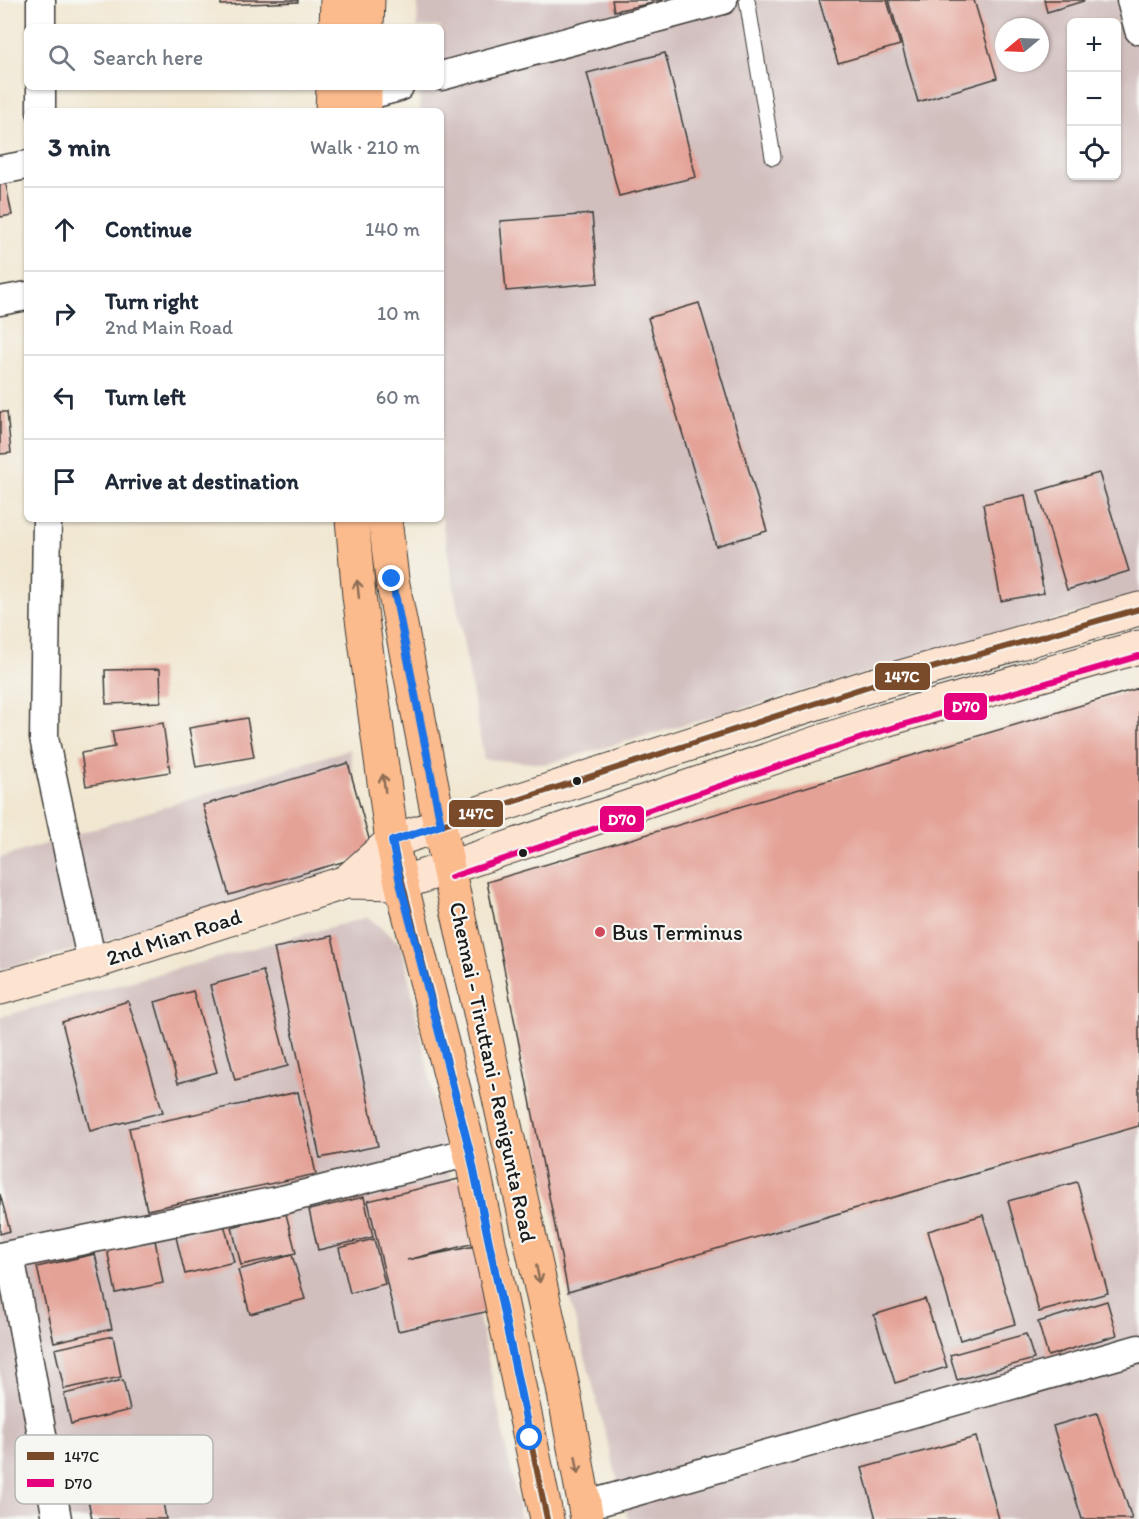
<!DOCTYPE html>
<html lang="en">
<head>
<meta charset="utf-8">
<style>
	:root { --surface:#fff; --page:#f2f2f3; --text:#1f2937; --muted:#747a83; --line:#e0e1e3 }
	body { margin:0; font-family:Itim,sans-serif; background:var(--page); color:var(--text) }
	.controls { position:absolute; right:18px; top:18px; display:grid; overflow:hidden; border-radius:9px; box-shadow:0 2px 4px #0004 }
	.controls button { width:54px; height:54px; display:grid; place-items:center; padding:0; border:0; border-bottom:2px solid var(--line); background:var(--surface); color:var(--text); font:30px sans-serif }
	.compass { position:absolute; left:995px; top:18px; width:54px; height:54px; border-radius:50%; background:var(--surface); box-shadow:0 2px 4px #0004; rotate:251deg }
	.stop { position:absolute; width:18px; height:18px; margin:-14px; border:4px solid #1a73e8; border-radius:50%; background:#fff }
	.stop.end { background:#1a73e8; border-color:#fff; box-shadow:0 2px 6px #0008 }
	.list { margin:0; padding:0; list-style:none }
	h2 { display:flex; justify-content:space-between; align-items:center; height:78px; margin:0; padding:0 24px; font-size:26px }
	h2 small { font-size:20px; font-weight:400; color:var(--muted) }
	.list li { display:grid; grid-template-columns:39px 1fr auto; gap:18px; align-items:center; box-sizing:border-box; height:84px; padding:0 24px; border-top:2px solid var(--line) }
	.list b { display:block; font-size:22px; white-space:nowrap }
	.list p { margin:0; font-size:20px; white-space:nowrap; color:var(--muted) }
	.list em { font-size:20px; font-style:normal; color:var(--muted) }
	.icon { flex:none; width:33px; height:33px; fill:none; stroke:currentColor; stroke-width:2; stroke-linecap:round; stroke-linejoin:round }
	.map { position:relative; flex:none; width:1139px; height:1519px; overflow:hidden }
	.search { position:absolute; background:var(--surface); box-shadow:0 2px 4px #0004; left:24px; top:24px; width:420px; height:66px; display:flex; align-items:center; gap:15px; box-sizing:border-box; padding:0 21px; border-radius:9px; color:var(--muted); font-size:22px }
	.panel { position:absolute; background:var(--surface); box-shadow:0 2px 4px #0004; left:24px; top:108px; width:420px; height:414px; border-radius:9px }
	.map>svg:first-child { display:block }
	.industrial { fill:#d1bfbe; fill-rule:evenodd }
	.building { fill:#e4a297 }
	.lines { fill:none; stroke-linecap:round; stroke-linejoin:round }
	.lane-casing { stroke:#3c3a37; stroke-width:17 }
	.street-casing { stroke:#3c3a37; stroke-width:31 }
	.secondary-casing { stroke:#3c3a37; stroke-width:35 }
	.primary-casing { stroke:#3c3a37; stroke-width:35 }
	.lane { stroke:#fff; stroke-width:15 }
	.street { stroke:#fff; stroke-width:28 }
	.secondary { stroke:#fde4d1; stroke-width:33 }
	.primary { stroke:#fbbb8d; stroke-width:33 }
	.bus-1-casing { stroke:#f6f6f2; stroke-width:10 }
	.bus-2-casing { stroke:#f6f6f2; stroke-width:10 }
	.bus-1 { stroke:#7a4b2a; stroke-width:6 }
	.bus-2 { stroke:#e5007d; stroke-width:6 }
	.oneway { stroke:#8c6c54 }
	.route { stroke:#1a73e8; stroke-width:8 }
	.bus-dot { fill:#1c1c1c; stroke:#f6f6f2; stroke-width:2 }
	.poi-dot { fill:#d1495b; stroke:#f6f6f2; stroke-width:2 }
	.labels { text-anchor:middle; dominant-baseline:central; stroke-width:4.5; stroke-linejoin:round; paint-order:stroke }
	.poi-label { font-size:22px; fill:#1c1c1c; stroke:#f6f6f2; text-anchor:start }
	.street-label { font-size:22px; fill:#1c1c1c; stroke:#f6f6f2 }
	.key { fill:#f6f6f2; stroke:#b5b5b2; stroke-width:1.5 }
	.key-label { font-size:16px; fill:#1c1c1c }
	.line-badge { stroke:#f6f6f2; stroke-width:2 }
	.badge-label { font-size:16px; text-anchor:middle; font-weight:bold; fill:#fff }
</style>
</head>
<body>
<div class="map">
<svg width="1139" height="1519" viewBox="0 0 1139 1519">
	<rect width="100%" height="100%" fill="#f6f6f2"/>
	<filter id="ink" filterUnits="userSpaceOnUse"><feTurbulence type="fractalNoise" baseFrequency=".0167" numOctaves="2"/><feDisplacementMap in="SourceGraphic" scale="12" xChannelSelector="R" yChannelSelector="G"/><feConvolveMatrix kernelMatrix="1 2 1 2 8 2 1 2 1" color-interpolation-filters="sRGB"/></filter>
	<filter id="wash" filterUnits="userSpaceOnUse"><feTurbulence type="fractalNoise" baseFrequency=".008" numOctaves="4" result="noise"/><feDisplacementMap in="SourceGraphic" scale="24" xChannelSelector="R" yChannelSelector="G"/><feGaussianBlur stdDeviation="1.35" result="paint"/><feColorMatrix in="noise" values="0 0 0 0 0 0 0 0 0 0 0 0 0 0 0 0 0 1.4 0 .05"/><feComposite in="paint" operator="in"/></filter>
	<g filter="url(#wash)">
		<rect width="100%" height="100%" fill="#f1e7d1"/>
		<!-- industrial -->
		<path class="industrial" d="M418,0H1139V595L547,764L484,759L441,514V111H420L419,87H441V27H417ZM1072,22H1116V176H1072ZM1004,27H1040V63H1004Z
			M350,749L361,833L314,884L0,970V858Z
			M368,917L402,945L521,1519H0V1017Z
			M1139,1126V1519H628L568,1292Z"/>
		<g id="blocks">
			<!-- building -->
			<path class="building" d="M221,0H298V2L221,5Z
				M612,0H662L663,1L614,11Z
				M819,0H887L900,45L838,63Z
				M889,0H974L997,78L918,102Z
				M1044,0H1083L1084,1L1047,12Z
				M665,53L696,177L619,196L587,73Z
				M0,175H4L12,215L0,217Z
				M592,214L598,283L506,291L500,221Z
				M699,303L767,531L716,546L648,318Z
				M0,412H7L11,453L0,454Z
				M1099,473L1129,571L1067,590L1038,491Z
				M1025,495L1044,593L1001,601L983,504Z
				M160,669L161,702L106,704L105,670Z
				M1139,688V1126L568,1292L487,882Z
				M247,718L254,757L196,767L189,728Z
				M163,723L170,772L86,786L81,753L115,747L112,731Z
				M348,763L373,853L229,895L203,805Z
				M332,936L378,1146L320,1158L274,948Z
				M263,971L288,1066L235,1080L210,985Z
				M193,991L217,1072L178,1083L155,1002Z
				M128,1001L163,1112L90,1131L62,1022Z
				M298,1092L316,1174L147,1210L129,1128Z
				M471,1176L487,1240L407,1260L485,1244L499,1309L398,1331L368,1201Z
				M1077,1182L1108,1293L1039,1312L1008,1201Z
				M0,1194L10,1231L0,1234Z
				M364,1197L373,1237L318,1250L309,1210Z
				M286,1214L296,1253L241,1265L232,1227Z
				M983,1215L1015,1324L960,1340L928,1231Z
				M224,1224L234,1262L185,1274L176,1237Z
				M374,1239L385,1284L350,1293L339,1248Z
				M155,1240L163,1283L116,1293L107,1249Z
				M95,1254L112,1329L54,1342L37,1267Z
				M292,1255L305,1299L250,1314L238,1270Z
				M925,1299L947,1367L895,1383L874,1315Z
				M1107,1301L1117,1335L1048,1356L1038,1322Z
				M1026,1334L1034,1359L957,1380L950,1355Z
				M113,1336L121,1377L64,1389L55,1349Z
				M123,1380L130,1410L71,1424L64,1394Z
				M1097,1413L1132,1519H1082L1053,1426Z
				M976,1437L999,1519H876L862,1468Z
				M156,1462L166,1519H92L83,1475Z"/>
		</g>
	</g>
	<g filter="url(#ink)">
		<use href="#blocks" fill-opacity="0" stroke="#3c3a37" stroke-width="1.5"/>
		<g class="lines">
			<!-- lane casing -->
			<g class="lane-casing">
				<path id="lane" d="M747,0L773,157"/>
			</g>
			<!-- street casing -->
			<g class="street-casing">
				<path id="street" d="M1131,0L1139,30
					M41,27V0
					M441,76L723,0
					M365,96L399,87
					M41,111V87
					M0,170L27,165
					M0,301L27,296
					M47,519L44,738L92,963
					M10,1255L57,1519
					M0,1257L282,1200L470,1152
					M584,1506L1139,1349"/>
			</g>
			<!-- secondary casing -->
			<g class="secondary-casing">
				<path id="secondary" d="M346,882L392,841L872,685L1139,609
					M0,988L92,963L346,882L401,883L448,868L882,721L1139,647"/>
			</g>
			<!-- primary casing -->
			<g class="primary-casing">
				<path id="primary" d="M336,27L337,0
					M367,27L368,0
					M332,111L333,87
					M365,111V87
					M352,519L359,596L392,841L401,883L470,1152L547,1519
					M385,519L392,579L448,868L563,1387L587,1519"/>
			</g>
			<!-- lane -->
			<use href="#lane" class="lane"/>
			<!-- street -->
			<use href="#street" class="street"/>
			<!-- secondary -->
			<use href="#secondary" class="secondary"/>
			<!-- primary -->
			<use href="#primary" class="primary"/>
			<!-- bus-1 casing -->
			<g class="bus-1-casing">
				<path id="bus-1" d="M547,1519L470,1152L392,841L872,685L1139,609"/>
			</g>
			<!-- bus-2 casing -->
			<g class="bus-2-casing">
				<path id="bus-2" d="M451,877L885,730L1139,656"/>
			</g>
			<!-- bus-1 -->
			<use href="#bus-1" class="bus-1"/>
			<!-- bus-2 -->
			<use href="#bus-2" class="bus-2"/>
		</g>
		<!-- one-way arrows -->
		<defs><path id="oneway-shaft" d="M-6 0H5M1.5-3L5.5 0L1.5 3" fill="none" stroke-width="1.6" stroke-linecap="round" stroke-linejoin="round" transform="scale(1.5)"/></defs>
		<g class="oneway">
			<use href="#oneway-shaft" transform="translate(358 589) rotate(-96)"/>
			<use href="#oneway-shaft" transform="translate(384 783) rotate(-98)"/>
			<use href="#oneway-shaft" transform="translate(538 1274) rotate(78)"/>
			<use href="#oneway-shaft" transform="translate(577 1465) rotate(80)"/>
		</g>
	</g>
	<g class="lines" filter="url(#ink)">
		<!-- route -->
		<path class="route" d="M392,579L441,825L392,841L400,883L470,1152L530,1438"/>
	</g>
	<!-- markers -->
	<g class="bus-dot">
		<circle cx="577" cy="781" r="5"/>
		<circle cx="523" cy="853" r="5"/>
	</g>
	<circle class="poi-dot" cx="600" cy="932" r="6"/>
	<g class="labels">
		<!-- poi labels -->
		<g class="poi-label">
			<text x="612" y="932">Bus Terminus</text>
		</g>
		<!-- street labels -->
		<g class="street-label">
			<text transform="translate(174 937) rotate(-18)">2nd Mian Road</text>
			<text transform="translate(493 1072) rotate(78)">Chennai - Tiruttani - Renigunta Road</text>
		</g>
	</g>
	<!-- legend -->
	<rect x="15" y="1435" width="198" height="69" rx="9" class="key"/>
	<rect x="27" y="1452" width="27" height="8" fill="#7a4b2a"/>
	<rect x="27" y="1479" width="27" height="8" fill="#e5007d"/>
	<g class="key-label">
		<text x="64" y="1462">147C</text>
		<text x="64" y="1489">D70</text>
	</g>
	<g class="line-badge">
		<rect x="874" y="662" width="57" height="29" rx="6" fill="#7a4b2a"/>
		<rect x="943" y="692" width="45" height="29" rx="6" fill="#e5007d"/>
		<rect x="448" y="799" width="56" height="29" rx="6" fill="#7a4b2a"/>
		<rect x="599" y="805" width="46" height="28" rx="6" fill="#e5007d"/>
	</g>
	<g class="badge-label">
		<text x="902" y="682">147C</text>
		<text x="966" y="712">D70</text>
		<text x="476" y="819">147C</text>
		<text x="622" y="825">D70</text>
	</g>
</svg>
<div class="controls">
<button>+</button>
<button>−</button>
<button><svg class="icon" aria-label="locate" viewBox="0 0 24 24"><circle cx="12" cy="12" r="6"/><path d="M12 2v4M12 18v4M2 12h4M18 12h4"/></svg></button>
</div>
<svg class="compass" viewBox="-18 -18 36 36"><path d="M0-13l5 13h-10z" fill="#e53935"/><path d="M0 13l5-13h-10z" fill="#747a83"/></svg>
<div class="stop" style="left:530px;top:1438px"></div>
<div class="stop end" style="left:392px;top:579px"></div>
<div class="search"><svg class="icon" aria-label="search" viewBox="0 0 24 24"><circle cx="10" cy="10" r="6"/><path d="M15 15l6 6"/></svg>Search here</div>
<section class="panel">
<h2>3 min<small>Walk · 210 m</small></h2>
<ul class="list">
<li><svg class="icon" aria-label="ahead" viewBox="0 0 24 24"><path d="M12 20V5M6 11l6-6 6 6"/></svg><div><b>Continue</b></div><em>140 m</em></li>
<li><svg class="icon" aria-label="right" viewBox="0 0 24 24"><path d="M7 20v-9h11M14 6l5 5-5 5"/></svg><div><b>Turn right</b><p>2nd Main Road</p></div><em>10 m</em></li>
<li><svg class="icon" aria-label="left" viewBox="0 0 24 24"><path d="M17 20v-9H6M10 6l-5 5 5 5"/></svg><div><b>Turn left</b></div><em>60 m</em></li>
<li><svg class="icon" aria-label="arrive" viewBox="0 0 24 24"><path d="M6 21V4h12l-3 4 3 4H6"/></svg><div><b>Arrive at destination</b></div></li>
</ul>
</section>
</div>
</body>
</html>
